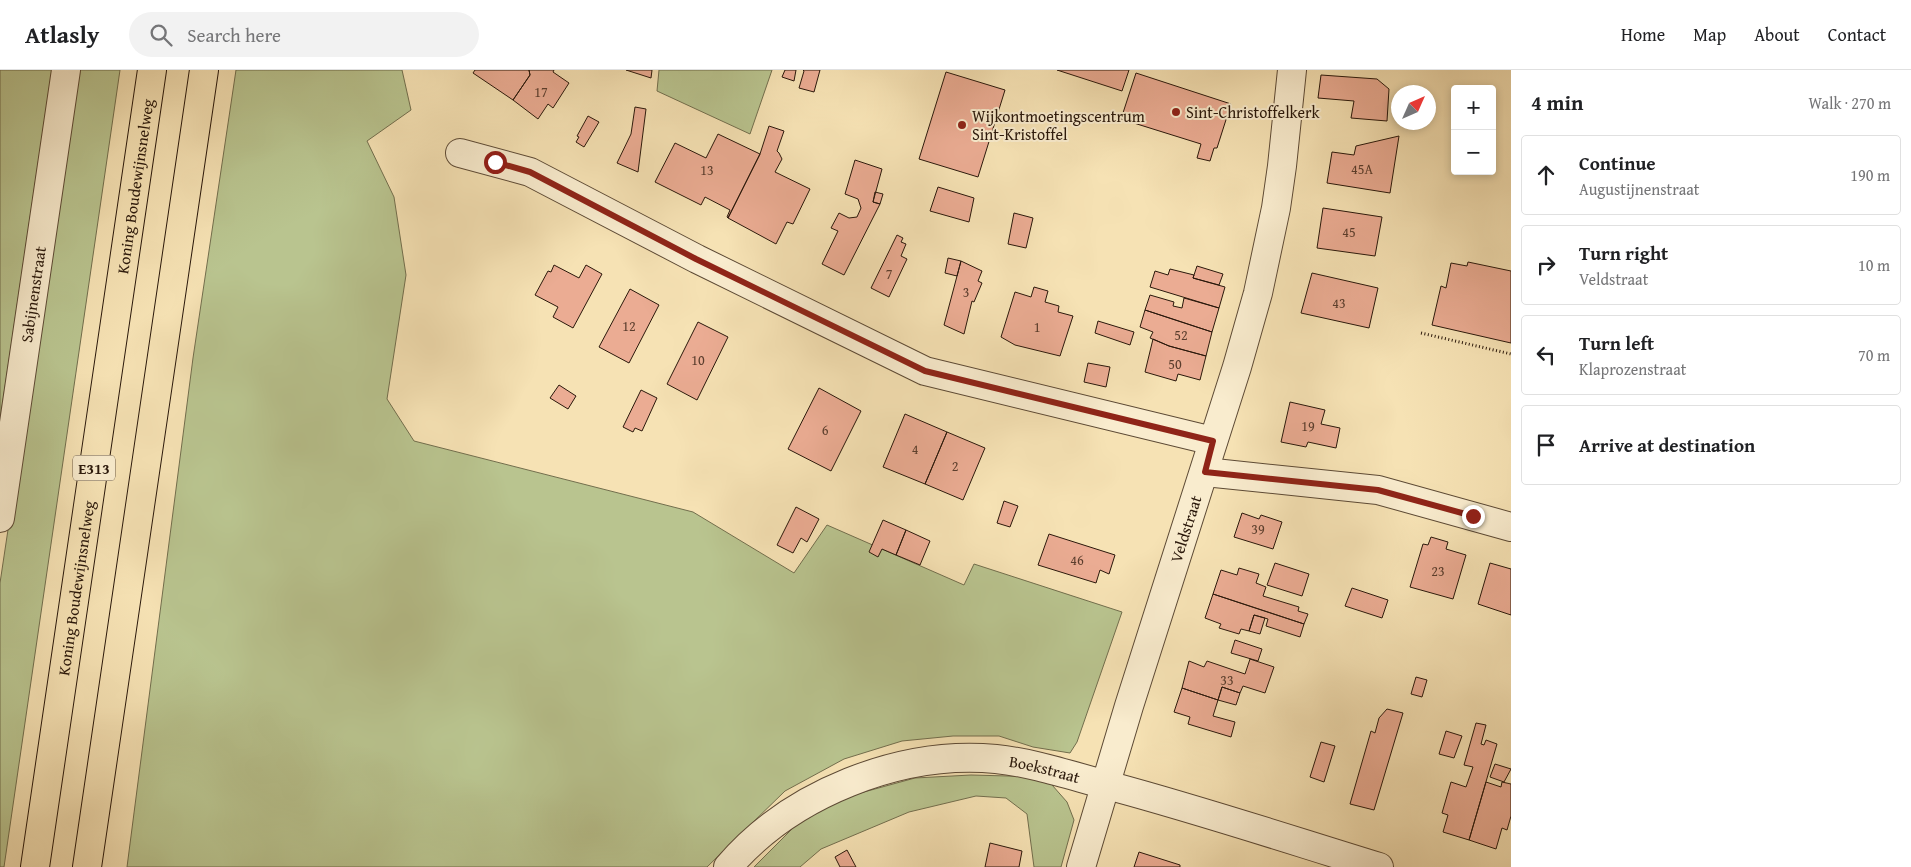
<!DOCTYPE html>
<html lang="en">
<head>
<meta charset="utf-8">
<style>
	:root { --surface:#fff; --page:#f2f2f2; --text:#202124; --muted:#757577; --line:#e0e0e0 }
	body { margin:0; font-family:"Gentium Book Plus",serif; background:var(--page); color:var(--text) }
	.controls { position:absolute; right:15px; top:15px; display:grid; overflow:hidden; border-radius:5px; box-shadow:0 2px 8px #0003 }
	.controls button { width:45px; height:45px; display:grid; place-items:center; padding:0; border:0; border-bottom:1px solid var(--line); background:var(--surface); color:var(--text); font:25px sans-serif }
	.compass { position:absolute; left:1391px; top:15px; width:45px; height:45px; border-radius:50%; background:var(--surface); box-shadow:0 2px 8px #0003; rotate:45deg }
	.stop { position:absolute; width:15px; height:15px; margin:-11px; border:4px solid #8f2418; border-radius:50%; background:#fff }
	.stop.end { background:#8f2418; border-color:#fff; box-shadow:0 1px 5px #0008 }
	.list { margin:0; padding:0; list-style:none }
	h2 { display:flex; justify-content:space-between; align-items:center; height:65px; margin:0; padding:0 20px; font-size:21px }
	h2 small { font-size:16px; font-weight:400; color:var(--muted) }
	.list li { display:grid; grid-template-columns:32px 1fr auto; gap:15px; align-items:center; box-sizing:border-box; height:80px; margin:0 10px 10px; padding:0 10px; border:1px solid var(--line); border-radius:5px }
	.list b { display:block; font-size:19px; white-space:nowrap }
	.list p { margin:0; font-size:16px; white-space:nowrap; color:var(--muted) }
	.list em { font-size:16px; font-style:normal; color:var(--muted) }
	.icon { flex:none; width:28px; height:28px; fill:none; stroke:currentColor; stroke-width:2; stroke-linecap:round; stroke-linejoin:round }
	.map { position:relative; flex:none; width:1511px; height:797px; overflow:hidden }
	header { display:flex; align-items:center; gap:30px; box-sizing:border-box; height:70px; padding:0 25px; background:var(--surface); border-bottom:1px solid var(--line) }
	header strong { font-size:24px }
	nav { display:flex; gap:28px; margin-inline-start:auto; font-size:18px }
	.search { width:350px; height:45px; background:var(--page); display:flex; align-items:center; gap:12px; box-sizing:border-box; padding:0 18px; border-radius:28px; color:var(--muted); font-size:19px }
	main { display:flex }
	aside { flex:1; background:var(--surface) }
	.map>svg:first-child { display:block }
	.green { fill:#b9c48f; stroke:#726e4d }
	.building { fill:#ebac93; stroke:#2a180b }
	.lines { fill:none; stroke-linecap:round; stroke-linejoin:round }
	.minor-casing { stroke:#5d4a35; stroke-width:30 }
	.highway-casing { stroke:#2a180b; stroke-width:30 }
	.path { stroke:#2a180b; stroke-width:3; stroke-dasharray:1 2.5; stroke-linecap:butt }
	.minor { stroke:#f9ecce; stroke-width:28 }
	.highway { stroke:#f6e2b4; stroke-width:28 }
	.route { stroke:#8f2418; stroke-width:6 }
	.poi-dot { fill:#8f2418; stroke:#f9ecce; stroke-width:2 }
	.labels { text-anchor:middle; dominant-baseline:central; stroke-width:4; stroke-linejoin:round; paint-order:stroke }
	.number-label { font-size:14px; fill:#5a3d2d }
	.shield { fill:#f9ecce; stroke:#685846; stroke-width:1 }
	.shield-label { font-size:15px; font-weight:bold; fill:#2a180b }
	.poi-label { font-size:16px; fill:#2a180b; stroke:#f9ecce; text-anchor:start }
	.street-label { font-size:16px; fill:#2a180b; stroke:#f9ecce }
</style>
</head>
<body>
<header>
<strong>Atlasly</strong>
<div class="search"><svg class="icon" aria-label="search" viewBox="0 0 24 24"><circle cx="10" cy="10" r="6"/><path d="M15 15l6 6"/></svg>Search here</div>
<nav><a>Home</a><a>Map</a><a>About</a><a>Contact</a></nav>
</header>
<main>
<div class="map">
<svg width="1511" height="797" viewBox="0 0 1511 797">
	<rect width="100%" height="100%" fill="#f6e2b4"/>
	<filter id="stains"><feTurbulence type="fractalNoise" baseFrequency=".004" numOctaves="4"/><feColorMatrix values="0 0 0 0 .2 0 0 0 0 .09 0 0 0 0 .02 0 0 0 .5 -.17"/></filter>
	<radialGradient id="worn" r=".72"><stop offset=".6" stop-color="#630" stop-opacity="0"/><stop offset="1" stop-color="#630" stop-opacity=".3"/></radialGradient>
	<!-- green -->
	<path class="green" d="M0,0H52L0,351Z
		M77,0H120L4,797H0V513Z
		M236,0H402L411,40L367,71L394,127L406,205L387,329L414,371L693,442L794,503L827,455L964,515L974,494L1122,542L1077,672L1070,683L1033,677L999,666H953L902,671L844,689L785,721L707,797H127L193,288Z
		M659,0H772L750,64L657,21Z
		M971,705L1045,707L1067,732L1074,750L1061,797H1034L1027,744L1006,728L976,726L909,742L821,779L800,797H754L797,754L842,728L915,708Z"/>
	<!-- building -->
	<path class="building" d="M475,0H529L530,5L513,30L473,3Z
		M529,0H554L553,2L569,13L553,38L548,34L538,49L513,30L530,5Z
		M626,0H652L651,8Z
		M785,0H796L794,11L782,7Z
		M803,0H820L814,22L799,18L804,1Z
		M1057,0H1129L1122,21Z
		M946,2L1005,20L978,107L919,89Z
		M1136,3L1231,34L1217,78H1214L1210,91L1197,88L1201,74L1121,49Z
		M1321,5L1377,9L1389,19L1387,51L1351,48L1354,31L1318,28Z
		M635,37L646,39L638,102L617,93L631,64Z
		M588,46L599,52L584,77L576,72L579,67L577,66Z
		M769,56L784,61L777,81L779,83L782,89L775,102L810,119L793,154L787,152L776,174L728,148L760,84Z
		M718,64L760,84L728,148L727,147L730,140L705,127L701,135L655,112L675,73L706,88Z
		M1399,66L1390,123L1327,113L1332,82L1354,85L1356,76Z
		M855,90L882,99L873,132L880,134L844,205L822,194L838,161L831,158L839,143L849,148L857,147L861,138L858,129L845,124Z
		M938,117L974,128L969,152L930,141Z
		M875,122L883,124L880,134L873,132Z
		M1323,138L1382,147L1375,186L1317,178Z
		M1014,143L1033,148L1026,178L1008,174Z
		M897,165L903,168L901,172L906,174L901,186L907,189L889,227L871,218Z
		M948,188L961,191L957,206L945,203Z
		M961,191L982,201L978,211L982,213L974,232L972,231L964,264L944,255Z
		M1468,192L1511,201V273L1432,255L1441,216L1446,218L1451,193L1467,196Z
		M554,195L579,208L586,195L602,204L573,258L553,247L558,237L535,225L548,201L551,202Z
		M1197,196L1223,204L1219,215L1193,208Z
		M1170,199L1194,205L1193,208L1225,217L1219,238L1150,217L1155,201L1168,205Z
		M1312,203L1378,218L1369,258L1301,243Z
		M1034,217L1048,221L1045,232L1059,236L1058,242L1073,246L1060,286L1015,275L1001,267L1015,222L1031,227Z
		M630,219L659,235L629,293L599,277Z
		M1150,225L1174,232L1173,236L1182,238L1184,228L1219,238L1212,262L1145,240Z
		M1145,240L1212,262L1206,286L1169,276L1150,268L1153,262L1140,257Z
		M1098,251L1134,262L1130,275L1095,263Z
		M698,252L728,267L697,330L667,314Z
		M1153,269L1169,276L1206,286L1200,310L1178,304L1176,311L1145,302Z
		M1088,293L1110,297L1106,317L1084,312Z
		M559,315L576,326L568,339L550,328Z
		M819,318L861,341L831,401L788,379Z
		M641,320L657,328L642,361L635,358L633,362L623,357Z
		M1290,332L1325,340L1321,354L1340,358L1336,378L1308,372L1306,377L1281,372Z
		M905,344L947,362L925,414L883,397Z
		M947,362L985,378L963,430L925,414Z
		M1004,431L1018,436L1010,457L997,453Z
		M796,437L819,449L807,472L801,468L793,483L777,475Z
		M1242,443L1259,449L1261,445L1282,452L1273,479L1234,467Z
		M883,450L906,460L896,485L882,479L878,487L869,482Z
		M906,460L930,471L920,495L896,485Z
		M1049,464L1115,485L1109,504L1100,500L1096,513L1038,495Z
		M1431,467L1448,472L1446,479L1466,485L1453,529L1410,517L1423,474L1428,475Z
		M1275,493L1309,504L1302,526L1267,515Z
		M1490,493L1511,499V545L1478,534Z
		M1239,498L1259,504L1256,513L1266,517L1263,526L1299,537L1298,541L1308,544L1304,554L1213,524L1221,500L1237,505Z
		M1352,518L1388,530L1382,548L1345,536Z
		M1213,524L1304,554L1300,567L1266,556L1268,549L1254,545L1249,561L1241,559L1239,564L1219,558L1221,554L1205,548Z
		M1254,545L1265,548L1260,564L1249,561Z
		M1235,570L1262,579L1258,591L1231,583Z
		M1250,589L1274,597L1265,623L1243,616L1240,623L1222,617L1218,630L1182,618L1189,591L1204,597L1207,591L1245,604Z
		M1416,607L1427,610L1422,627L1411,624Z
		M1222,617L1240,623L1236,635L1218,630Z
		M1182,618L1218,630L1213,646L1235,652L1231,667L1188,654L1190,647L1174,642Z
		M1387,639L1403,643L1374,740L1350,734L1371,661L1375,663L1379,648Z
		M1476,653L1486,655L1481,674L1484,675L1486,670L1497,674L1469,770L1443,762L1448,745L1442,743L1451,712L1466,717L1473,697L1464,695Z
		M1446,661L1462,666L1454,688L1439,684Z
		M1321,672L1335,676L1324,712L1310,707Z
		M1495,694L1511,699L1504,712L1490,707Z
		M1486,712L1501,717L1502,712L1511,714V746L1507,760L1502,758L1496,779L1469,770Z
		M990,773L1022,781L1019,797H985Z
		M847,780L856,797H840L835,787Z
		M1139,782L1180,795V797H1134Z"/>
	<g class="lines">
		<!-- minor casing -->
		<g class="minor-casing">
			<g id="minor">
				<path d="M460,83L530,102L697,189L925,301L1213,371"/>
				<path d="M1205,402L1378,420L1511,457"/>
				<path id="s1" d="M0,448L66,0"/>
				<path id="s2" d="M728,797C790,724 900,680 996,689C1036,693 1075,707 1114,717C1203,741 1291,770 1379,797"/>
				<path id="s3" d="M1081,797L1129,636L1237,297L1258,223L1276,138L1282,96L1292,0"/>
			</g>
		</g>
		<!-- highway casing -->
		<g class="highway-casing">
			<g id="highway">
				<path id="s4" d="M35,797L152,0"/>
				<path d="M87,797L204,0"/>
			</g>
		</g>
		<!-- path -->
		<path class="path" d="M1421,263L1511,284"/>
		<!-- minor -->
		<use href="#minor" class="minor"/>
		<!-- highway -->
		<use href="#highway" class="highway"/>
	</g>
	<g class="lines">
		<!-- route -->
		<path class="route" d="M495,92L530,102L696,189L925,301L1213,371L1205,402L1378,420L1473,446"/>
	</g>
	<!-- markers -->
	<g class="poi-dot">
		<circle cx="1176" cy="42" r="5"/>
		<circle cx="962" cy="55" r="5"/>
	</g>
	<g class="labels">
		<!-- number labels -->
		<g class="number-label">
			<text x="541" y="22">17</text>
			<text x="1362" y="99">45A</text>
			<text x="707" y="100">13</text>
			<text x="1349" y="162">45</text>
			<text x="889" y="204">7</text>
			<text x="966" y="222">3</text>
			<text x="1339" y="233">43</text>
			<text x="629" y="256">12</text>
			<text x="1037" y="257">1</text>
			<text x="1181" y="265">52</text>
			<text x="698" y="290">10</text>
			<text x="1175" y="294">50</text>
			<text x="1308" y="356">19</text>
			<text x="825" y="360">6</text>
			<text x="915" y="379">4</text>
			<text x="955" y="396">2</text>
			<text x="1258" y="459">39</text>
			<text x="1077" y="490">46</text>
			<text x="1438" y="501">23</text>
			<text x="1227" y="610">33</text>
		</g>
		<!-- shield labels -->
		<rect class="shield" x="73" y="385.5" width="42" height="25" rx="4"/>
		<g class="shield-label">
			<text x="94" y="398">E313</text>
		</g>
		<!-- poi labels -->
		<g class="poi-label">
			<text x="1186" y="42">Sint-Christoffelkerk</text>
			<text x="972" y="46">Wijkontmoetingscentrum<tspan x="972" dy="18">Sint-Kristoffel</tspan></text>
		</g>
		<!-- street labels -->
		<g class="street-label">
			<text stroke="none"><textPath href="#s4" startOffset="688">Koning Boudewijnsnelweg</textPath></text>
			<text stroke="none"><textPath href="#s1" startOffset="226">Sabijnenstraat</textPath></text>
			<text stroke="none"><textPath href="#s3" startOffset="354">Veldstraat</textPath></text>
			<text stroke="none"><textPath href="#s4" startOffset="282">Koning Boudewijnsnelweg</textPath></text>
			<text stroke="none"><textPath href="#s2" startOffset="349">Boekstraat</textPath></text>
		</g>
	</g>
	<rect width="100%" height="100%" filter="url(#stains)"/>
	<rect width="100%" height="100%" fill="url(#worn)"/>
</svg>
<div class="controls">
<button>+</button>
<button>−</button>
</div>
<svg class="compass" viewBox="-18 -18 36 36"><path d="M0-13l5 13h-10z" fill="#e53935"/><path d="M0 13l5-13h-10z" fill="#757577"/></svg>
<div class="stop" style="left:495px;top:92px"></div>
<div class="stop end" style="left:1473px;top:446px"></div>
</div>
<aside>
<h2>4 min<small>Walk · 270 m</small></h2>
<ul class="list">
<li><svg class="icon" aria-label="ahead" viewBox="0 0 24 24"><path d="M12 20V5M6 11l6-6 6 6"/></svg><div><b>Continue</b><p>Augustijnenstraat</p></div><em>190 m</em></li>
<li><svg class="icon" aria-label="right" viewBox="0 0 24 24"><path d="M7 20v-9h11M14 6l5 5-5 5"/></svg><div><b>Turn right</b><p>Veldstraat</p></div><em>10 m</em></li>
<li><svg class="icon" aria-label="left" viewBox="0 0 24 24"><path d="M17 20v-9H6M10 6l-5 5 5 5"/></svg><div><b>Turn left</b><p>Klaprozenstraat</p></div><em>70 m</em></li>
<li><svg class="icon" aria-label="arrive" viewBox="0 0 24 24"><path d="M6 21V4h12l-3 4 3 4H6"/></svg><div><b>Arrive at destination</b></div></li>
</ul>
</aside>
</main>
</body>
</html>
